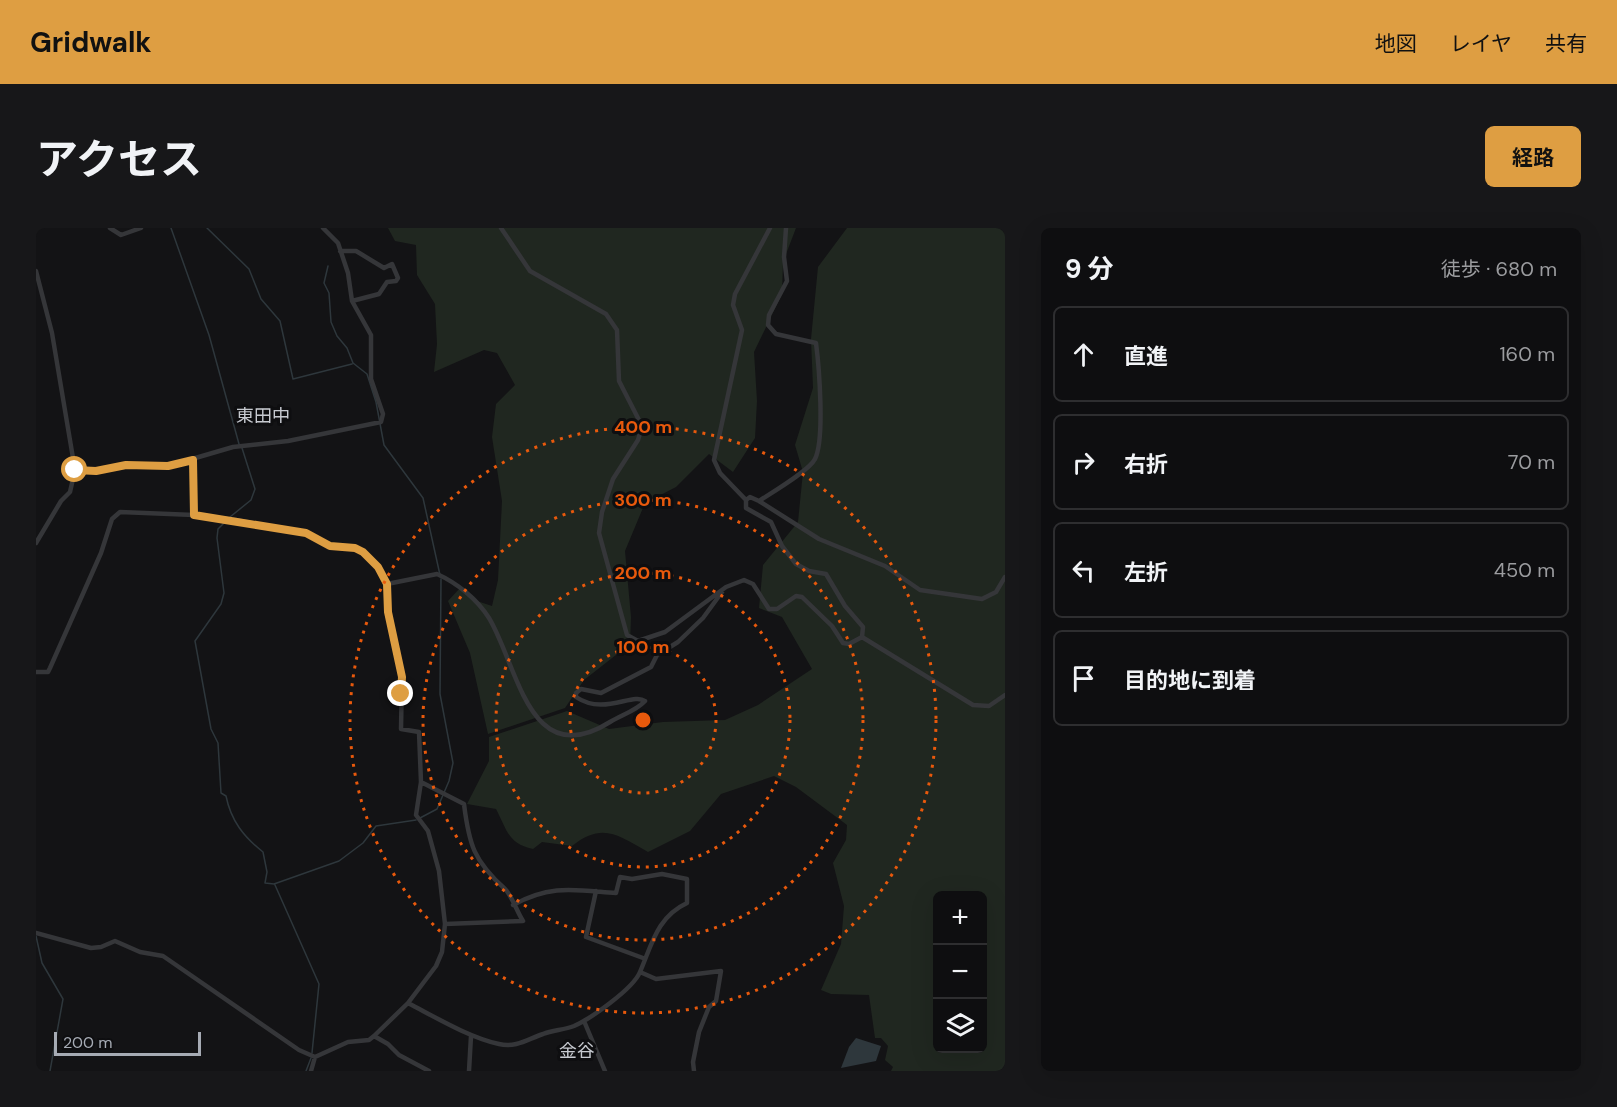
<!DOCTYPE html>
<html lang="ja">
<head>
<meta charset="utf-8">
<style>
	:root { --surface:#0e0e10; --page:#171719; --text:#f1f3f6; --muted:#9b9c9f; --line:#2e2e30; --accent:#de9e42 }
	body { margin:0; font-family:"DM Sans","Noto Sans JP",sans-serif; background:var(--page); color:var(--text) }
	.controls { position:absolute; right:18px; bottom:18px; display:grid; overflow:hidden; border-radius:9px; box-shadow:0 6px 24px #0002 }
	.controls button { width:54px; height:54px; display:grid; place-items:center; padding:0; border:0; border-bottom:2px solid var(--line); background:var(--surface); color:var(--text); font:30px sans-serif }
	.scale { position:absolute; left:18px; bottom:15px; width:147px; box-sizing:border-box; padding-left:6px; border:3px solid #a6abb4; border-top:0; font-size:16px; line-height:21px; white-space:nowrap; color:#a6abb4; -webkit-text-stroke:4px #0e0e10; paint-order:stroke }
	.stop { position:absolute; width:18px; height:18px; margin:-14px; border:4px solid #de9e42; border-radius:50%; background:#fff }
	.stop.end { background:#de9e42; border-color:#fff; box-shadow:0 2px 6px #0008 }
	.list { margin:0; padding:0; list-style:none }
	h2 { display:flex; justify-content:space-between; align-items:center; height:78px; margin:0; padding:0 24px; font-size:26px }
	h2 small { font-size:20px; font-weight:400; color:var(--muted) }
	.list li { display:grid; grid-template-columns:39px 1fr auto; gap:18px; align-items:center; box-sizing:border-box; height:96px; margin:0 12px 12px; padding:0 12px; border:2px solid var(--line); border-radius:9px }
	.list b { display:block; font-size:22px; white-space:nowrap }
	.list em { font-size:20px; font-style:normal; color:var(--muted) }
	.icon { flex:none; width:33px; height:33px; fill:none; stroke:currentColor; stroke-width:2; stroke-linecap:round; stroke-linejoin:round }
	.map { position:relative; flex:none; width:969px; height:843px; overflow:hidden; border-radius:9px }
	header { display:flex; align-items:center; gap:36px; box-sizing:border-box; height:84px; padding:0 30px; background:var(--accent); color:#111 }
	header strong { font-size:28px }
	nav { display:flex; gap:33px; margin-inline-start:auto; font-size:21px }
	.intro { display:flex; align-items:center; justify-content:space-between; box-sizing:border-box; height:144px; padding:0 36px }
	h1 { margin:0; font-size:42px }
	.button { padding:15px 27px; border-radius:9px; background:var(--accent); color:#111; font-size:21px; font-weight:700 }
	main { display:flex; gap:36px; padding:0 36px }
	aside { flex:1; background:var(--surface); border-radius:9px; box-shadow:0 6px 24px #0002 }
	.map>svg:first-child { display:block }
	.green { fill:#202720; fill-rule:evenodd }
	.water { fill:#2e373c }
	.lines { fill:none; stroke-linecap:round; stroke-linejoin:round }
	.stream { stroke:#2e373c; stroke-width:1.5 }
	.minor { stroke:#353639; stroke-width:4.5 }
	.route { stroke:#de9e42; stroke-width:8 }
	.ring { fill:none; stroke:#e8590c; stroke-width:3; stroke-dasharray:3 6 }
	.labels { text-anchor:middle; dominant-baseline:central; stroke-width:6; stroke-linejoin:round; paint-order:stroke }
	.quarter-label { font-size:18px; fill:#c7cad0; stroke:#0e0e10 }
	.centre { fill:#e8590c; stroke:#0e0e10; stroke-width:3 }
	.ring-label { font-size:18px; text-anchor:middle; font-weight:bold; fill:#e8590c; stroke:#0e0e10; stroke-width:6; stroke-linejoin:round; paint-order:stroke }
</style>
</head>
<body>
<header>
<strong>Gridwalk</strong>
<nav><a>地図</a><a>レイヤ</a><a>共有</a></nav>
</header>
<div class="intro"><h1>アクセス</h1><a class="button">経路</a></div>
<main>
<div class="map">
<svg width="969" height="843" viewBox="0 0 969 843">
	<rect width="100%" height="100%" fill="#131315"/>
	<!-- green -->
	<path class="green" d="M352,0H760L747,34L746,66L718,124L721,173L719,210L697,244L673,226L640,259L609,275L589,323L595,389L594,416L548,452L529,480L452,506L434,425L412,373L424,360L435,371L456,378L462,352L466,273L456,209L460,176L479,157L461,125L448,122L398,144L401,116L399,76L381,47L380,17L359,13Z
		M811,0H969V843H855L857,839L849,832L852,818L845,810H839L833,767L795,766L785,762L805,716L808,678L797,635L810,612L811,597L760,559L738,548L685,566L654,603L612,624C581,607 567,594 536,618L506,614L497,621C472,616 471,602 460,581L431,576L453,533V509L531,483L573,501L627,494L689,492L722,477L776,441L746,389L723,380L727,337L762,294L767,244L759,217L777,160L775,111L782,39ZM902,668H946V820H902Z"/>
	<!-- water -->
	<path class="water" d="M820,810L845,818L840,833L805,840L813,819Z"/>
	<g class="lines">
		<!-- stream -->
		<path class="stream" d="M135,0L173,107L203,216
			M171,0L213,41L225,71L244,93L257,151L316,136
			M292,38L288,55L293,65L295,94L301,108L311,120L317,135L331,146L340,174L348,217L387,270L404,347
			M194,289L215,272L219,261L206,220
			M191,292L182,301L181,310L188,365L185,376L159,413L175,501L182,515L185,565L190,568C195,593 208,609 227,624L231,644L229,655L238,656L303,633L327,615L340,598L380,592
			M384,590L401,581L413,553L417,535L404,466L405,351
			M239,657L283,756L276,825
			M0,708L6,735L27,771L14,843
			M270,843L275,830"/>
		<!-- minor -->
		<path class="minor" d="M74,0L85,7L105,0
			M465,0L494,43L570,86L581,102L583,153L604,194L605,202L602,212L577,251L566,284L563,305L591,407L602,413L629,404L690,359L708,352L717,356L733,381H741L760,368L766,369L796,398L807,415L813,416L826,409
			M734,0L699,66L697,77L706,102L678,232L684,245L710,272V280L735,294L746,318L760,336L773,343L790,346L809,378L827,399L826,409
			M304,23H320L348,40L356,36L362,50L360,53L351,54L343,66L316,73
			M0,43L16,105L39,242L34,264L25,273L0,315
			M157,232L158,287
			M39,242L60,243L90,237L132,238L197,219L252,213L345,194L347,186L335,151V107L316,73L312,45L302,15L287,0
			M710,272L714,269L723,273L783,311L849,338L884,362L946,371L960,364L969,349
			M723,273C735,265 773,243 779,231C789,211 783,138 780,115L740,106L732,97L733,87L751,53L748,29L750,0
			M351,356L401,346C421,355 441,371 453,390C482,438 493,545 574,494C585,487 600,483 609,473C597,464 568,488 540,469V465L545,461L565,465L615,439L621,427L642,414L667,390L686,364
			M826,409L937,477L953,478L969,467
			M0,444H12L14,440L65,325L76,291L84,284L158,287L200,292L270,305L294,318L319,320L327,324L342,340L351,356L352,384L366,449L365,501L383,504L385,554L380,587L392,603L403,643L409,696L406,724L400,738L372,775L338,808L333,812L312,814L279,829L263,822L127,728L104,724L79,713L65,719L55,720L0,705
			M385,554L428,576C433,617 438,633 469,661C476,668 481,684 487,693L409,696
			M560,663L550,709L607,730
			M604,744L620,751L685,743L680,773L673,779L663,804L657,834L658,843
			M372,775C399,789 434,810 463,816C480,820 492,811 507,806C517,802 528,802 538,798C554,791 597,761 604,744C616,716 621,689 651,675V651L626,646L596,651L584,649L580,665C539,662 515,656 477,677
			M548,793L569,843
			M338,808L352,816L363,827L393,843
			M275,843L279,829
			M433,843L435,808"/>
	</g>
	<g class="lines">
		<!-- route -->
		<path class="route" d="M39,242L60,243L90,237L132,238L157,232L158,287L270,305L294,318L319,320L327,324L342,339L351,356L352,384L366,449L365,466"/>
	</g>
	<!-- distance rings -->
	<g class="ring">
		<circle cx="607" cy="492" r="73"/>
		<circle cx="607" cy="492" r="147"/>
		<circle cx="607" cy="492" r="220"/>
		<circle cx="607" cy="492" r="293"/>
	</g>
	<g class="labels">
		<!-- quarter labels -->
		<g class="quarter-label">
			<text x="227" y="188">東田中</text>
			<text x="541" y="823">金谷</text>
		</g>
	</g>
	<circle cx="607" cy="492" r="9" class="centre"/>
	<g class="ring-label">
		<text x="607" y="205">400 m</text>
		<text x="607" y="278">300 m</text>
		<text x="607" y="351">200 m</text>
		<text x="607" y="425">100 m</text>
	</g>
</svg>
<div class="controls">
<button>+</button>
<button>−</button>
<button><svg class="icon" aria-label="layers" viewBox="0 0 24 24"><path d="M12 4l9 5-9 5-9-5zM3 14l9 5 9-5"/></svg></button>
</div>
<div class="scale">200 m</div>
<div class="stop" style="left:39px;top:242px"></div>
<div class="stop end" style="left:365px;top:466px"></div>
</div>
<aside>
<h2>9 分<small>徒歩 · 680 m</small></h2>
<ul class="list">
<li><svg class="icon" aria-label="ahead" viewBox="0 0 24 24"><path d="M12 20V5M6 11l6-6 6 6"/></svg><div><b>直進</b></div><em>160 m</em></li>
<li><svg class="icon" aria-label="right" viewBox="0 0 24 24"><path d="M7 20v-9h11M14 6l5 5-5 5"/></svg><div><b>右折</b></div><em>70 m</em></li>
<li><svg class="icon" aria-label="left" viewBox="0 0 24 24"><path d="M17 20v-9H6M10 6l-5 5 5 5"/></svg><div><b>左折</b></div><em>450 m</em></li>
<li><svg class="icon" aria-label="arrive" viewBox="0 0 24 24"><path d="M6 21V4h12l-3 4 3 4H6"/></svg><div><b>目的地に到着</b></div></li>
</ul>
</aside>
</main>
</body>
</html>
